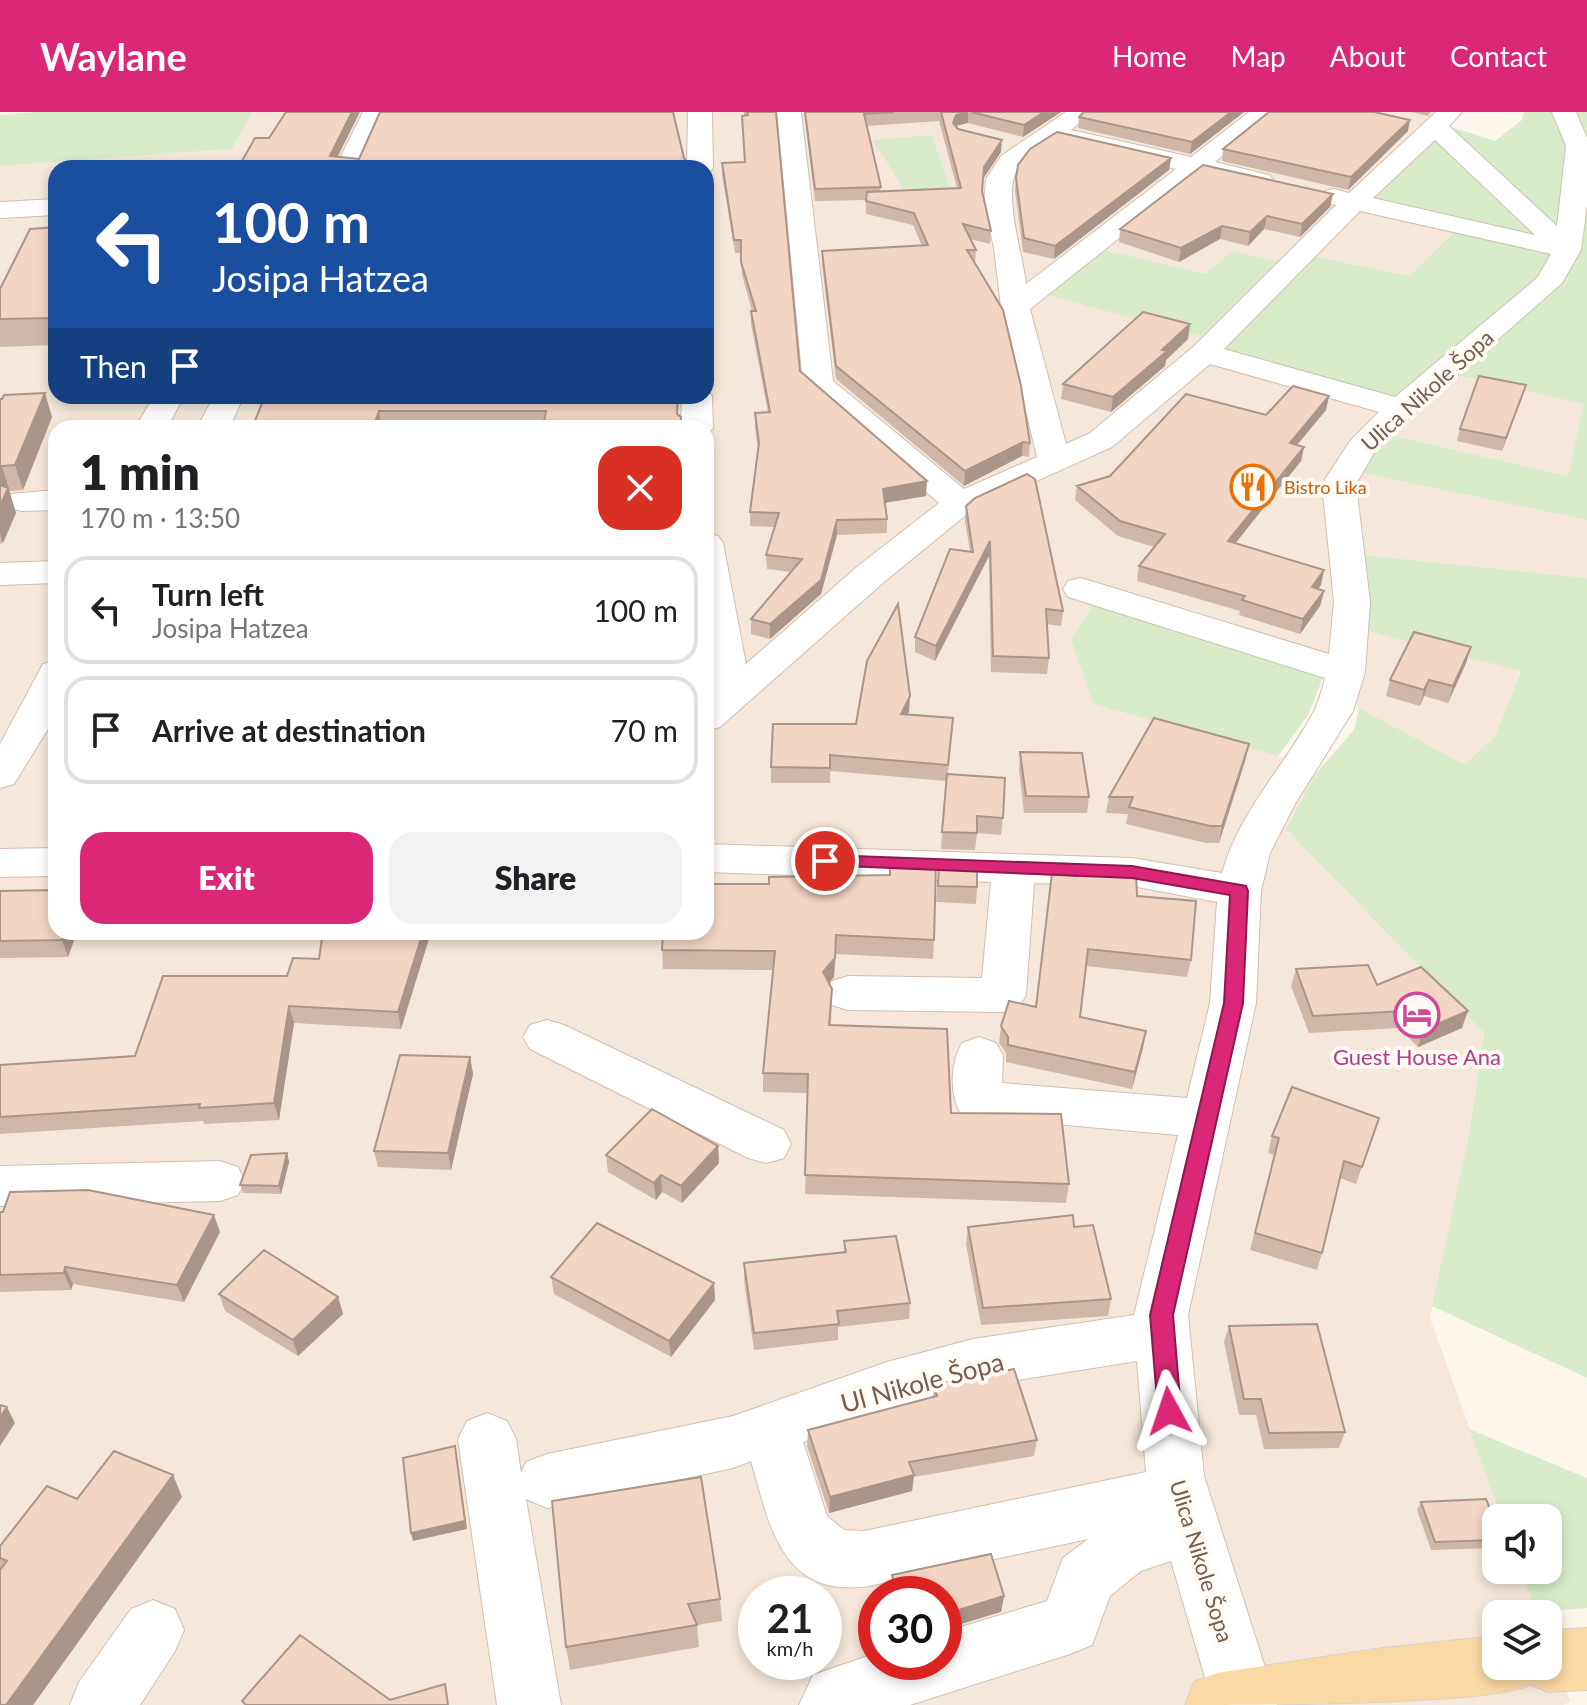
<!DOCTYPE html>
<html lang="en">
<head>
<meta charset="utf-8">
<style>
	body { margin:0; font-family:Lato,sans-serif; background:#f2f2f2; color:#202124; height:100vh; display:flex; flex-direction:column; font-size:30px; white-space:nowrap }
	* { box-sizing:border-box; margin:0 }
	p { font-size:26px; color:#757577 }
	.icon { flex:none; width:44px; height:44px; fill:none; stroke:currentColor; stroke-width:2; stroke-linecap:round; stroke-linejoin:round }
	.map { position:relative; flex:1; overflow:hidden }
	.sheet { position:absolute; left:48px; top:308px; width:666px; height:520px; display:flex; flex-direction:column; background:#fff; border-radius:24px; box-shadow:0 4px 12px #0003 }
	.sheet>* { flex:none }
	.guide { position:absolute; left:48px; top:48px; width:666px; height:244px; border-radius:24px; box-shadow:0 4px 12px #0003; background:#1a4fa0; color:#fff; overflow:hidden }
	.controls { position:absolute; left:1482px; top:1392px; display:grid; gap:16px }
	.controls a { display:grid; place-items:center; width:80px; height:80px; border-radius:16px; background:#fff; box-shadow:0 4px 12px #0003; font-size:40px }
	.speed { position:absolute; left:738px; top:1464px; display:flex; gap:16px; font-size:40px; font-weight:700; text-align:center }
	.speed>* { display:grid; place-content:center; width:104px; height:104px; border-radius:50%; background:#fff; box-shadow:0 4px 12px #0003; line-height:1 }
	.speed small { font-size:20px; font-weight:400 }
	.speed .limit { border:12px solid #d22; background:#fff; color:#111 }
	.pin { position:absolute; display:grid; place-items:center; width:68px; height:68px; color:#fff; margin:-34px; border:4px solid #fff; border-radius:50%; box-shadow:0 2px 8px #0007 }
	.me { position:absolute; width:88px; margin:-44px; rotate:355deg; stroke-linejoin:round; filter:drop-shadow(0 0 6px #0008) }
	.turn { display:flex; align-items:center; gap:28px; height:168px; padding:0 32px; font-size:36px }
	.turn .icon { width:104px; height:104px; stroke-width:2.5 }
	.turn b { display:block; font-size:56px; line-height:68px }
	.then { display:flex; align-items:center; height:76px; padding:0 32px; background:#0003; gap:16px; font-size:30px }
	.round { display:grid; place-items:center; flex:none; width:84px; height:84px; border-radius:24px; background:#f2f2f2 }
	.summary { display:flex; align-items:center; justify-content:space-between; height:136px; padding:0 32px }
	h1 { font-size:48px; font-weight:800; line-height:60px }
	.action { display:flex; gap:16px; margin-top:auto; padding:16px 32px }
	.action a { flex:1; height:92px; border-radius:24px; background:#db2777; color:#fff; font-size:32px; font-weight:800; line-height:92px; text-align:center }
	.action a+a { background:#f2f2f2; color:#202124 }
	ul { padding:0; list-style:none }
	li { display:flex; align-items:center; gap:24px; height:108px; margin:0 16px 12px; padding:0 16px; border:4px solid #e0e0e0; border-radius:24px }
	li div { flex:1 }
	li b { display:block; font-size:30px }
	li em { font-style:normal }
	header { display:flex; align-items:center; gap:48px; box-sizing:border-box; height:112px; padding:0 40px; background:#db2777; color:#fff }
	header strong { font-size:38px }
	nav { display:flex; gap:44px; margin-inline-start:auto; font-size:28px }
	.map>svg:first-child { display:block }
	.residential { fill:#f5e8da; fill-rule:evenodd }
	.green { fill:#d8ecc9 }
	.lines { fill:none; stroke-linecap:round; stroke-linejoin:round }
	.minor-casing { stroke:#d1beb0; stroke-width:2 }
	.major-casing { stroke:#dad1cd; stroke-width:2 }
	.minor { fill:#fff; fill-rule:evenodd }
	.major { fill:#fbd9a5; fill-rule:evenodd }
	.wall { fill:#d1b7a8; fill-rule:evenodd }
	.shaded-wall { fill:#aa9588 }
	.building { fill:#f3d5c3; stroke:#aa9588; stroke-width:2 }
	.route { fill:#db2777; stroke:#8e194d; stroke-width:2 }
	.labels { text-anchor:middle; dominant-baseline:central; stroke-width:8; stroke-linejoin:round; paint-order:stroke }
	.far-food-label { font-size:18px; fill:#c56008; stroke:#fffaf3; text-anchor:start }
	.street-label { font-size:22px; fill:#7a5c4d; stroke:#fffaf3 }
	.hotel-label { font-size:22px; fill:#b23c85; stroke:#fffaf3 }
	.near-street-label { font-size:26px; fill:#7a5c4d; stroke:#fffaf3 }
</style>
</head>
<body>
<header>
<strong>Waylane</strong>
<nav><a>Home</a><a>Map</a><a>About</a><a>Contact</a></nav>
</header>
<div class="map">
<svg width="1587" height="1593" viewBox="0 0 1587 1593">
	<rect width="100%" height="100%" fill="#fdf6ec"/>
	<path class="residential" d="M253 0H1455L1445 13 1462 113 1409 164 1305 142 1291 153 1206 162 1092 135 1444 260 1585 292 1568 364 1387 322 1363 361 1587 408V466L1364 443 1368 519 1521 558 1495 624 1465 654 1359 596 1325 561 1093 592 1278 644 1316 661 1286 717 1484 921 1469 1023 1430 1206 1502 1406H1496V1458H1521L1537 1502H1496V1554H1548V1533L1570 1589 1563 1593H0V54L232 37ZM56 56H706V284H56ZM56 316H706V820H56ZM756 1482H824V1550H756ZM876 1482H944V1550H876Z"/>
	<path class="green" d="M36 0H253L232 37 0 54V3Z
		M1524 0H1587V408L1362 361 1386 322 1568 364 1584 292 1444 260 1401 296 1204 241 1216 228 1035 180 1092 135 1206 162 1231 139 1291 153 1304 142 1409 164 1461 114 1354 90 1445 13 1495 29 1522 8Z
		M932 23 951 79 903 76 873 28Z
		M1364 443 1587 466V1266L1432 1194 1469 1023 1484 921 1286 717 1316 661 1354 618 1359 596 1465 653 1495 624 1521 559 1368 519Z
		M1096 489 1325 561 1308 603 1278 644 1093 592 1071 527Z
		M1469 1317 1587 1366V1496L1536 1500 1521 1458H1548V1406H1502Z"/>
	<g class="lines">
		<g class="minor-casing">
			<path id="minor" d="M363 0H387L361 56H335Z
				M688 0H712L713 56 709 61 706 62V56H687Z
				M777 0H801L833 269 964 377 1037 345 1001 195 994 136 984 91 986 67 1001 44 1066 0H1085L1088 4 1071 18 1191 45 1249 0H1276L1215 50 1269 63 1273 68 1269 73 1260 76 1200 62 1030 197 1066 332 1090 321 1193 235 1336 93 1325 91 1321 85 1325 79 1334 77 1349 81 1436 0H1462L1449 14 1557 114 1566 34 1552 0H1576L1587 26V93L1581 138 1562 171 1412 303 1374 341 1356 372 1370 490 1365 560 1353 599 1295 692 1270 741 1261 779 1256 891 1188 1203 1204 1364 1277 1593H1213L1171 1449 1141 1459 1110 1484 1092 1533 1070 1542 910 1593H799L813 1563 876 1541V1550H944V1520L1047 1489 1063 1446 1088 1427 864 1475C854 1475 842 1476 832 1474 775 1463 765 1395 751 1349L733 1356 547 1396 526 1387 561 1593H497L458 1327 467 1309 487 1301 507 1309 516 1327 521 1361 526 1350 547 1342 733 1304 887 1250 973 1227 1134 1203 1178 1023 977 1005 960 1000C949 980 951 950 962 931L979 925 996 931 1003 943 1002 971 1187 986 1210 891 1217 790 1132 774 1034 771 1026 883 1019 895 1003 900 848 898 832 893 825 881 832 869 848 864 982 866 991 770 706 760V732L1132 746 1222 761C1239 700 1284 655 1313 601 1319 590 1322 577 1325 566L1068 485 1063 477 1068 469 1081 466 1329 542 1334 490 1322 372 1350 329 1379 300 1210 252 1112 335 972 398 884 470 720 615 706 619V587L713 581 706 539V421L718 424 723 431 746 552 858 454 939 391 803 272ZM1435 28 1535 123 1373 86ZM1055 29 1176 57 1026 172C1023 143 1001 77 1019 55 1028 45 1044 37 1055 29ZM1360 99 1551 142 1537 166 1395 285 1224 237ZM1137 1249 1146 1360 864 1419 844 1418 827 1404 803 1330 889 1298 973 1275Z
				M56 87V103L0 106V90Z
				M706 277 712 284 713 316 706 323V316H681L682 284H706Z
				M154 284H184L167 316H135Z
				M214 284H244L229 316H197Z
				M56 378V398L22 399 10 396 5 389 10 382Z
				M56 449V471L0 473V451Z
				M56 549V604L14 672 0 676V632L43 552Z
				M56 736V764L0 765V737Z
				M547 908 564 913 784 1018 791 1032 784 1046 766 1051 748 1046 530 937 523 925 530 913Z
				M220 1049 238 1055 245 1069 238 1083 220 1089 0 1094V1054Z
				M153 1488 175 1497 184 1518 175 1539 140 1593H70L79 1570 131 1497Z"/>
		</g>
		<g class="major-casing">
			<path id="major" d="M1587 1516V1578L1548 1580 1530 1572C1503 1593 1239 1593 1185 1593L1194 1570 1217 1561 1383 1536 1496 1524V1554H1548V1518Z"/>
		</g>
		<use href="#minor" class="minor"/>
		<use href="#major" class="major"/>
	</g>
	<path class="wall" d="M744 0H776L800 259 926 384 885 391 887 407V421L837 423 821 482 770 527 751 522V507L791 460 767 457 766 443 775 415 750 414V400L758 337 755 315V301L768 300 751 212V199H752L742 163 741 141H735L722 63V51L744 50Z
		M804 0H1061L1023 25 968 11 956 14 958 17 1001 40 983 67 982 80 991 119 990 132 970 127 976 138 975 151 1030 331 1029 345 1022 344 964 374 836 267 822 152V139L922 134 913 113 866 102V88L815 89ZM939 9 957 76 880 80 881 75 866 14Z
		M1084 0H1244L1190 42 1078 16 1079 5Z
		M1411 0H1431L1428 4Z
		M1408 19 1348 78 1222 49 1223 37Z
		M1171 46 1169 58 1054 147 1023 140 1015 78 1016 66Z
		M1333 82 1330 95 1300 125 1264 117 1248 134 1220 127 1179 150 1119 130 1120 117Z
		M56 115V233L0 235V177Z
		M1190 212 1188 227 1166 248 1165 254 1111 300 1061 287 1063 272Z
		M1526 273 1502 339 1457 329 1460 317Z
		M265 284H679L543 313H381L380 316H252Z
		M1329 284 1326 298 1297 333 1304 335 1301 349 1235 432 1321 473 1318 477 1324 479 1320 494 1300 522 1239 503 1240 499 1137 469 1139 454 1154 435 1118 424 1075 388 1077 374 1110 364 1266 303Z
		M0 287 52 305 23 378 9 379 16 401 3 431 0 432Z
		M966 394 1063 499 1061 514 1047 512 1049 546 1047 562 991 560 989 444 935 549 915 540V525L970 439 965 409Z
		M1471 535 1466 551 1448 591 1424 584 1420 594 1386 584 1390 568Z
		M910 584 908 602 952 621 948 662 1003 706 1001 723 977 721 975 738 941 737 946 669 830 659V671H771V655Z
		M1249 632 1245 649 1219 731H1206L1126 712 1128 702 1106 701 1109 685Z
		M1020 640 1089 685 1087 701H1024L1019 657Z
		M939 754 977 775 976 792 936 790Z
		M1077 758 1137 784 1191 848 1187 865 1086 854 1080 905 1146 919 1132 977 1006 950V941L999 931 1001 914 1036 895Z
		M706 772 934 828 933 847 836 842 834 865 829 871 832 877 831 913 951 1001 1069 1072 1066 1091 805 1082 808 981 763 980V961L773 858 663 857 662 838Z
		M0 779 77 820 68 845 0 846Z
		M431 820 401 917 294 911 279 1008 204 1012 203 1009 0 1022V953L135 944 319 847Z
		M1296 857 1377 873 1462 916 1418 935 1399 916 1309 921 1291 874Z
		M470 945 473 962 451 1058 378 1055 374 1039Z
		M1379 1006 1356 1072 1340 1066 1322 1141 1317 1158 1250 1138 1274 1043 1268 1041 1272 1024Z
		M718 1034 719 1051 682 1091 662 1080 656 1088 608 1060 606 1043Z
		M287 1041 289 1050 281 1082 243 1081 240 1073Z
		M0 1100 220 1120 184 1190 73 1172 71 1178 0 1180Z
		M968 1115H1074L1111 1187 1108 1204 981 1213 966 1132Z
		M844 1129 910 1191 909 1207 838 1215V1228L754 1238 744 1168V1151L844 1140Z
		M551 1165 714 1171 715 1188 671 1245 554 1182Z
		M219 1182 338 1185 343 1202 298 1244 225 1199Z
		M1229 1214 1345 1320 1339 1336 1264 1337 1256 1303H1239L1224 1230Z
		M934 1273 1037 1328 1034 1344 914 1365 912 1379 829 1401 807 1334 808 1318 933 1285Z
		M173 1363 182 1385 33 1593H0V1434L77 1387Z
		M552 1389 720 1487 722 1509 697 1513 699 1535 570 1558 566 1535Z
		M1421 1390 1496 1429V1436L1431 1438 1417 1398Z
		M892 1463 1004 1484 1001 1500 944 1482H892Z"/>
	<path class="shaded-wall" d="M352 0H360L332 56 330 44Z
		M966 0H968V11L955 14 953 11 956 3Z
		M1044 0H1061L1023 25 1024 13Z
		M1231 0H1244L1190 42 1192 30Z
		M1410 8 1408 19 1348 78 1351 65Z
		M1002 28 1001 40 983 67 984 55Z
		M1171 46 1169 58 1054 147 1055 134Z
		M1333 82 1330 95 1300 125 1302 112Z
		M1267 104 1264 117 1248 134 1250 120Z
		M1222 114 1220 127 1179 150 1181 136Z
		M1190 212 1188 227 1166 248 1165 254 1111 300 1113 285Z
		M1526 273 1522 285 1502 339 1506 326Z
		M45 281 52 305 23 378 15 353Z
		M1329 284 1326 298 1287 345 1290 331Z
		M379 299 381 313 380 316H373Z
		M1023 330 1022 344 964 374 965 359Z
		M1304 335 1301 349 1225 444 1228 429Z
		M2 354 16 401 3 431 0 422V356Z
		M927 369 926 384 883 391V377Z
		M837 408V423L821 482 770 527V512Z
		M990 429 989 444 935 549 936 534Z
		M1324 458 1321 473 1309 490 1312 475Z
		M1324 479 1320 494 1300 522 1303 507Z
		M1471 535 1466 551 1448 591 1453 574Z
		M1429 568 1424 584 1420 594 1424 578Z
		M910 584 909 600 900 617 901 602Z
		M1249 632 1245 649 1219 731 1222 714Z
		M65 820H77L68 845 62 828Z
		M423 820H431L401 917 398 900Z
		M836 823 834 865 822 879 823 860Z
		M289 894 294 911 279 1008 274 991Z
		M1468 899 1462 916 1418 935 1423 918Z
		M1146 919 1143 936 1132 977 1135 960Z
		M470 945 473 962 451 1058 448 1041Z
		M718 1034 719 1051 682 1091 681 1074Z
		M287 1041 289 1050 281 1082 279 1074Z
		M661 1063 662 1080 656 1088 654 1071Z
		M214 1103 220 1120 184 1190 177 1173Z
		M65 1155 73 1172 71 1178 64 1161Z
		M714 1171 715 1188 671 1245 669 1229Z
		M338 1185 343 1202 298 1244 293 1228Z
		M7 1295 15 1311 0 1334V1305Z
		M455 1334 467 1417 413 1429 411 1421Z
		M173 1363 182 1385 33 1593H6Z
		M914 1363 912 1379 829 1401 830 1385Z
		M1004 1484 1001 1500 944 1517 945 1502Z"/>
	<path class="building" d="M286 0H352L330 44 359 47 380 0H673L684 46 688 52H700V56H238L255 26H269Z
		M747 0H776L800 259 927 369 883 377 887 407 837 408 821 468 770 512 751 507 802 447 766 443 779 401 750 400 759 331 755 301 770 300 751 199H756L741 150V128H734L722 51 745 50 742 4 748 3Z
		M805 0H894L864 2 881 75 815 77Z
		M941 0H966L956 3 953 11 958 17 1002 28 984 55 982 79 991 119 963 112 976 138H967L1003 198 1021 274 1030 331 1023 330 965 359 836 254 822 139 928 133 914 101 866 89 867 80 961 76Z
		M971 0H1044L1024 13Z
		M1084 0H1231L1192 30 1079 5Z
		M1269 0H1374L1410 8 1351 65 1223 37Z
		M1057 20 1171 46 1055 134 1024 126 1016 66 1018 53 1030 37Z
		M1203 53 1333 82 1302 112 1267 104 1250 120 1222 114 1181 136 1120 117Z
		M56 115V206L0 207V177L30 117Z
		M1143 200 1190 212 1162 238 1167 239 1113 285 1063 272Z
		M1479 264 1526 273 1506 326 1460 317Z
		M1293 274 1329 284 1290 331 1304 335 1228 429 1324 458 1312 475 1324 479 1303 507 1242 488 1245 484 1139 454 1165 422 1120 409 1077 374 1110 364 1186 282 1266 303Z
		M45 281 15 353 2 354 0 356V287H2L4 283Z
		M265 284H678L677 302 681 305V316H543L546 299H379L373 316H252Z
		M1027 362 1035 367 1063 499 1046 497 1049 546 993 544 990 429 936 534 915 525 950 437 973 440 966 394 975 386Z
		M0 373 8 376 0 394Z
		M898 492 910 584 901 602 953 606 948 653 830 643V656L771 655 773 612H856L867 549Z
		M1414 520 1471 535 1453 574 1429 568 1424 578 1390 568Z
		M1154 606 1249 632 1222 714H1210L1129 695 1133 685H1109Z
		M1020 640 1082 641 1089 685 1026 684Z
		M947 662 1005 666 1003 706 977 704V721L942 720Z
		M890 751 936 752 934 828 836 823 835 846 823 860 832 877 829 913 947 917 951 1001 1061 1002 1069 1072 805 1063 808 962 763 961 775 839 662 838 663 820H706V772H769V765L890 763Z
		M939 754 977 756V775L938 774Z
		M1077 758 1136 760 1137 784 1196 789 1191 848 1088 837 1080 905 1146 919 1135 960 1008 933V925L1001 914 1009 889 1036 895 1052 761 1077 764Z
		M56 778V820H65L62 828 0 829V779Z
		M323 820H423L398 900 289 894 274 991 199 996 200 992 0 1005V953L135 944 163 864H287L293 846 319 847Z
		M1368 853 1377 873 1421 855 1468 899 1423 918 1404 899 1313 904 1296 857Z
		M400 943 470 945 448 1041 374 1039Z
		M1292 975 1379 1006 1362 1055 1344 1049 1322 1141 1255 1121 1279 1026 1272 1024Z
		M652 997 718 1034 681 1074 661 1063 654 1071 606 1043Z
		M287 1041 279 1074 240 1073 251 1043Z
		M88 1078 214 1103 177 1173 65 1155 64 1161 0 1163V1100H3L10 1080Z
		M1073 1103 1074 1115 1093 1113 1111 1187 983 1196 968 1115Z
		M597 1111 714 1171 669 1229 551 1165Z
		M896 1124 910 1191 837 1199 839 1212 754 1221 744 1151 846 1140 844 1129Z
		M264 1138 338 1185 293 1228 219 1182Z
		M1317 1212 1345 1320 1269 1321 1261 1287H1244L1229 1214Z
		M1014 1257 1037 1328 909 1350 914 1363 830 1385 808 1318 937 1284 934 1273Z
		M0 1293 7 1295 0 1305Z
		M455 1334 465 1409 411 1421 403 1346Z
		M114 1339 173 1363 6 1593H0V1458L7 1449 0 1446V1434L47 1374 77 1387Z
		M701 1365 720 1487 688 1492 697 1513 566 1535 552 1389Z
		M1486 1387 1496 1412V1428L1435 1430 1421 1390Z
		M991 1442 1004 1484 945 1502 944 1506V1482H897L892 1463Z
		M300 1523 390 1588 445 1572 448 1593H246L242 1589Z"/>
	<path class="route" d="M825 743 1132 754 1246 774 1248 779 1243 891 1173 1203 1181 1299 1178 1307 1169 1310 1161 1307 1158 1299 1150 1203 1224 891 1230 783 1132 766 819 753 817 749 819 744Z"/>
	<defs>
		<g id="restaurant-ring" transform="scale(2.3)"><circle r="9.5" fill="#fffaf3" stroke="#e8710a" stroke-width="1.5"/><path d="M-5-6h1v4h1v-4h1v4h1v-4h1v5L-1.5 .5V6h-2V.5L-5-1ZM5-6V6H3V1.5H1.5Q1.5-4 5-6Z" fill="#e8710a"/></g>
		<g id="hotel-ring" transform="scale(2.3)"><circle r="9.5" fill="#fffaf3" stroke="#d1479c" stroke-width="1.5"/><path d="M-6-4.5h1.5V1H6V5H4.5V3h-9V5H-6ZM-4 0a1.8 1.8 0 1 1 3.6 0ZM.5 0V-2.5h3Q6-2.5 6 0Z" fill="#d1479c"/></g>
	</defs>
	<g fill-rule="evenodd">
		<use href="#restaurant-ring" x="1253" y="375"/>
		<use href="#hotel-ring" x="1417" y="903"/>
	</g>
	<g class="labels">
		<g class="far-food-label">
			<text x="1284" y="375">Bistro Lika</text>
		</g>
		<g class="street-label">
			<text transform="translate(1427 278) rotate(-42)">Ulica Nikole Šopa</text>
			<text transform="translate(1202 1449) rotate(73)">Ulica Nikole Šopa</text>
		</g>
		<g class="hotel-label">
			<text x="1417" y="944">Guest House Ana</text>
		</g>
		<g class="near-street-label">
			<text transform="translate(922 1270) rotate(-15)">Ul Nikole Šopa</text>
		</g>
	</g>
</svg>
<div class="controls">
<a><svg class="icon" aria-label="sound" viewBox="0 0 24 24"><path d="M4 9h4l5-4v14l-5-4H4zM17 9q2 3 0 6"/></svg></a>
<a><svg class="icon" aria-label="layers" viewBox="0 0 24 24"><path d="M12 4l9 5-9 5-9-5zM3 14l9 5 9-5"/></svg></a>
</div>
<div class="speed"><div>21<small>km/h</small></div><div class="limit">30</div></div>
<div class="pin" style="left:825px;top:749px;background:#d93025"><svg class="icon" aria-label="arrive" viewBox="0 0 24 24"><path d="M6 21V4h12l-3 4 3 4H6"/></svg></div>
<svg class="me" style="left:1169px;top:1299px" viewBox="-20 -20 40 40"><path d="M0-17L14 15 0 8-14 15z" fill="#db2777" stroke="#fff" stroke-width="4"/></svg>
<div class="guide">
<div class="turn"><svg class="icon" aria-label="left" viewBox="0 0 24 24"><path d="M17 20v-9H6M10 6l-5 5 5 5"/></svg><div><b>100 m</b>Josipa Hatzea</div></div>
<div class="then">Then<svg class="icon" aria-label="arrive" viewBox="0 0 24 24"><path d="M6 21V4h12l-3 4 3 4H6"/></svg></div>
</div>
<section class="sheet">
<div class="summary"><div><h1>1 min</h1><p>170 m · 13:50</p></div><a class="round" style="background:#d93025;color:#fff"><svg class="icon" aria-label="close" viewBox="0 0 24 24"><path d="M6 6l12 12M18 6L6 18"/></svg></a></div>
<ul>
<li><svg class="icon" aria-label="left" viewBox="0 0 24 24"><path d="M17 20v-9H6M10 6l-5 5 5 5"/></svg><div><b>Turn left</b><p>Josipa Hatzea</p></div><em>100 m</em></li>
<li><svg class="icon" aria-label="arrive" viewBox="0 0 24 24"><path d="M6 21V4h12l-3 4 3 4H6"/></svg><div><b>Arrive at destination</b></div><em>70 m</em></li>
</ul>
<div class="action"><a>Exit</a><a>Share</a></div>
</section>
</div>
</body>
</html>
